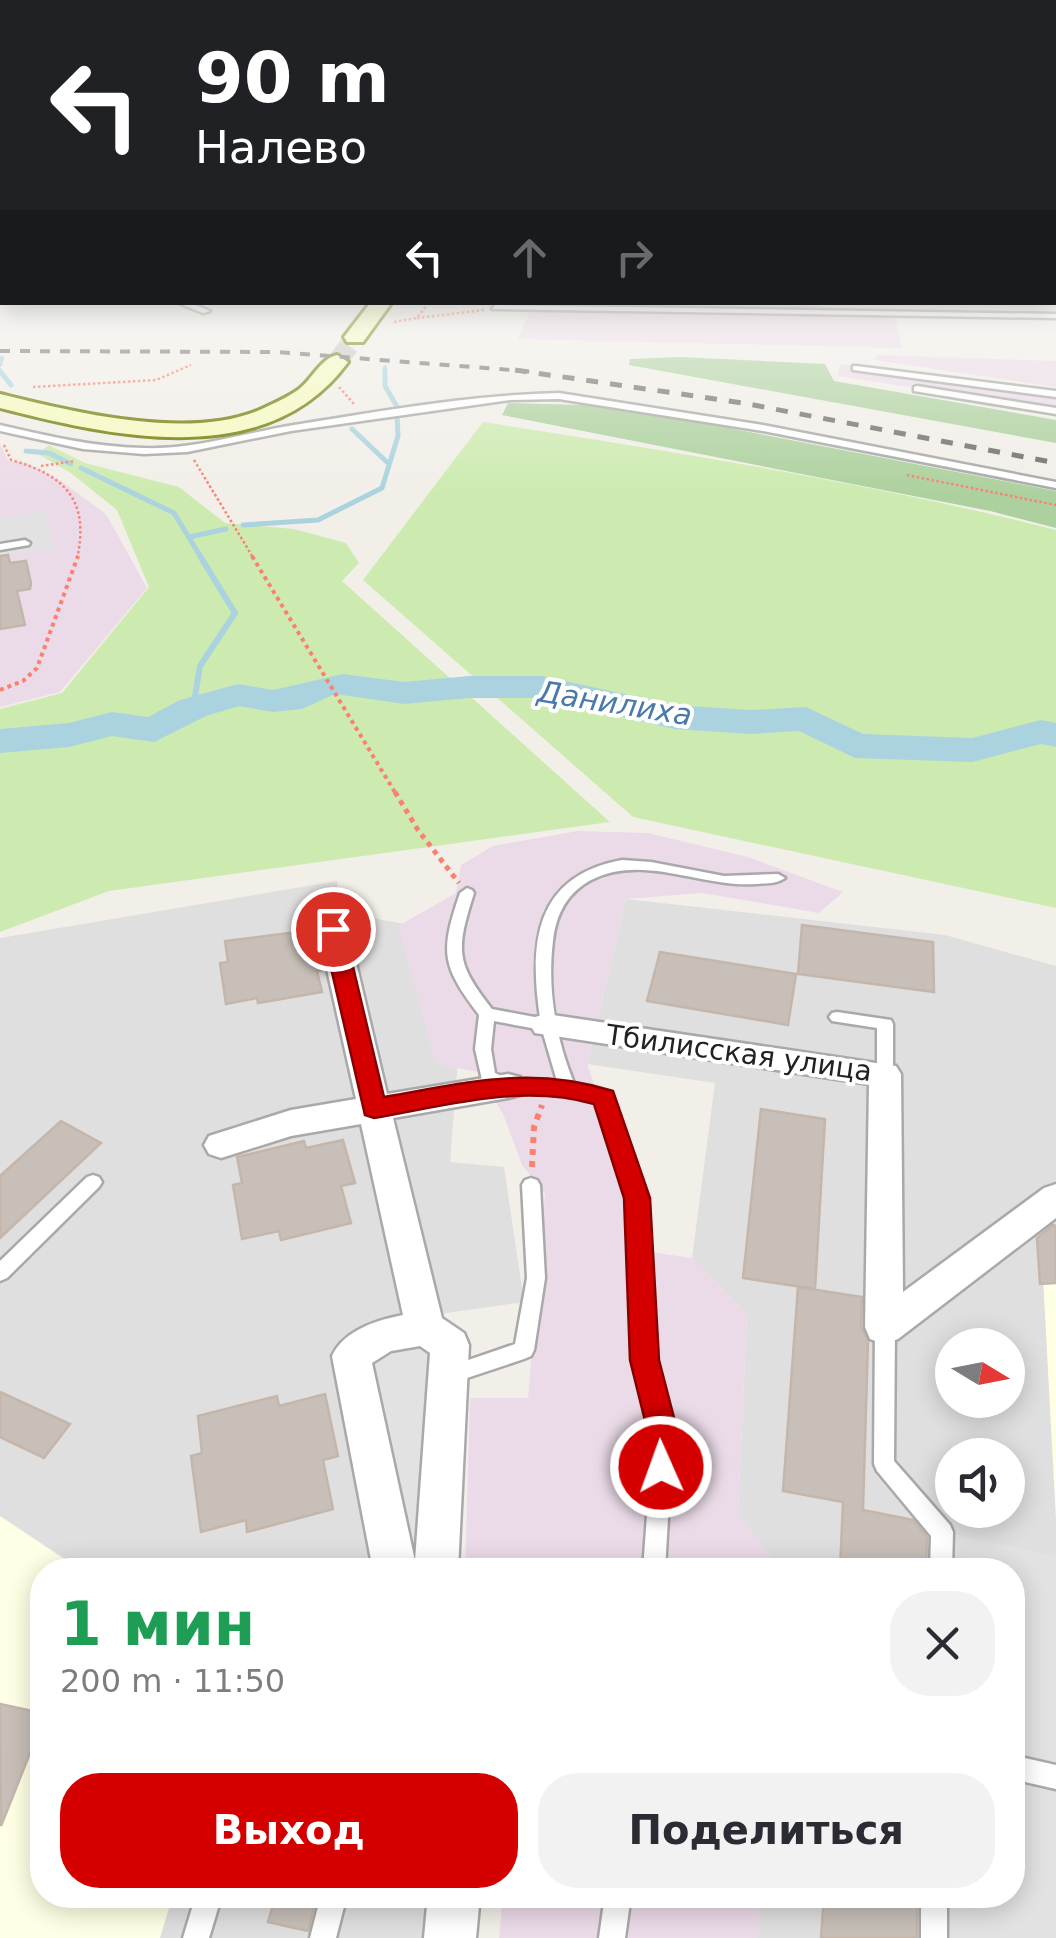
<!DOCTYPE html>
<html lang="ru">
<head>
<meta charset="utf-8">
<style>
	body { margin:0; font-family:"DejaVu Sans",sans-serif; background:#f2f2f3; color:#2b2b33; height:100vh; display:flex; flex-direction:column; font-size:38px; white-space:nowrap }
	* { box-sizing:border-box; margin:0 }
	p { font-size:32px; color:#7c7c81 }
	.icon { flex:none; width:55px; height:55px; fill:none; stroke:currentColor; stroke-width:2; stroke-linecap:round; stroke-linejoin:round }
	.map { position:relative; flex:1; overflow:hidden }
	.details { position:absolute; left:30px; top:1558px; width:995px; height:350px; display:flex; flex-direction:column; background:#fff; border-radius:40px; box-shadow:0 5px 25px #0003 }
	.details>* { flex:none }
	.banner { position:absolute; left:0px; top:0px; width:1058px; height:305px; box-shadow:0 5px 25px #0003; background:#202124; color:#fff; overflow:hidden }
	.needle { width:65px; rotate:100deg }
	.buttons { position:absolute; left:935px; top:1328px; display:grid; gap:20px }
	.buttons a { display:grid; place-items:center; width:90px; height:90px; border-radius:50%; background:#fff; box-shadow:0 5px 25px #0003; font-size:50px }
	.pin { position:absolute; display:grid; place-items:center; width:85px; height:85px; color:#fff; margin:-42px; border:5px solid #fff; border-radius:50%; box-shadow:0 2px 10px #0007 }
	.me { position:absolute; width:110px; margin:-55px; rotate:358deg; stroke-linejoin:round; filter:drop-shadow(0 0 8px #0008) }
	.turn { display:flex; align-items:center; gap:35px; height:210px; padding:0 30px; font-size:45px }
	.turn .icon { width:130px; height:130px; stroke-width:2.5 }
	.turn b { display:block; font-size:70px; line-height:85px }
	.lanes { display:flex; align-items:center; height:95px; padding:0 30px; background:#0003; justify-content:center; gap:50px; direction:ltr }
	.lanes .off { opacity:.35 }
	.round { display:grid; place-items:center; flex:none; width:105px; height:105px; border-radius:40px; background:#f2f2f3 }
	.head { display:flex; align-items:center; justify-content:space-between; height:170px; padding:0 30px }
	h1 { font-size:60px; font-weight:700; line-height:75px; color:#1e9e55 }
	.cta { display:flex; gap:20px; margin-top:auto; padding:20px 30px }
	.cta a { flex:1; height:115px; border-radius:40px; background:#d40000; color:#fff; font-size:40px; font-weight:700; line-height:115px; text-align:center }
	.cta a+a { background:#f2f2f3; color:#2b2b33 }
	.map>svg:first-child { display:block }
	.residential { fill:#e0dfdf; fill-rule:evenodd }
	.industrial { fill:#ebdbe8 }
	.education { fill:#ffffe5 }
	.grass { fill:#cdebb0 }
	.forest { fill:#add19e }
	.parking { fill:#e2e2e2 }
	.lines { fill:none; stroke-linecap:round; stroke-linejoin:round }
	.stream-far2 { stroke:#aad3df; stroke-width:4 }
	.stream-far1 { stroke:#aad3df; stroke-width:5 }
	.stream { stroke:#aad3df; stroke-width:6 }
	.river { fill:#aad3df; fill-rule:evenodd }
	.building { fill:#c7bfb8; stroke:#c4b6ab; stroke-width:2.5 }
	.secondary-tunnel { stroke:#c8c6c1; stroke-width:20; stroke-dasharray:20 10; stroke-linecap:butt }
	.service-casing { stroke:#a9a9a9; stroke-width:5 }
	.minor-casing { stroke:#a9a9a9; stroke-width:5 }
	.secondary-casing { stroke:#707d05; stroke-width:6 }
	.primary-casing { stroke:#a06b00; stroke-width:4 }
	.path-far3 { stroke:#fa8072; stroke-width:2.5; stroke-dasharray:2.5 2.5; stroke-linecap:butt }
	.path-far2 { stroke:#fa8072; stroke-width:4; stroke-dasharray:4 4; stroke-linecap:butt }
	.path-far1 { stroke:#fa8072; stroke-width:5; stroke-dasharray:5 5; stroke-linecap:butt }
	.path { stroke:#fa8072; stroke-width:6; stroke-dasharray:6 6; stroke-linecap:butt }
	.service { fill:#fff; fill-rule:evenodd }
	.minor { fill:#fff; fill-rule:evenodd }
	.secondary { fill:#f7fabf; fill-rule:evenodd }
	.primary { fill:#fcd6a4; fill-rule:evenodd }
	.rail-far1 { stroke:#707070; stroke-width:4; stroke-dasharray:10 10; stroke-linecap:butt }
	.rail { stroke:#707070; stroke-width:5; stroke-dasharray:12 12; stroke-linecap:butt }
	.route { fill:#d40000; stroke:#8a0000; stroke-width:2.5 }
	.labels { text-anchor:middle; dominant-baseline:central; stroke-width:8; stroke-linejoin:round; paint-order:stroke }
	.street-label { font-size:28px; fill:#222; stroke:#fff }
	.water-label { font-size:30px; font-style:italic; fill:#4a7aab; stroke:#fff }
</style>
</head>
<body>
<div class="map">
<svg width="1056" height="1938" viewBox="0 0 1056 1938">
	<rect width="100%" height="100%" fill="#f2efe9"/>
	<path class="residential" d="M337 881 340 912 448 932 460 1034 450 1162 504 1167 524 1302 382 1322 407 1570H42V1895H438L433 1938H0V938Z
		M626 899 945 935 1056 966V1938H758L761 1895H1012V1570H781L738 1513 747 1314 692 1258 715 1083 587 1064ZM952 1345H1008V1400H952ZM952 1455H1008V1510H952Z"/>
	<path class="industrial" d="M817 302 821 313 895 315 902 348 518 339 533 304Z
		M877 355 1056 361V387L874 360Z
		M840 364 1056 393V410L838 376Z
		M0 444 9 461 27 463 58 479 106 514 147 588 60 692 0 707Z
		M578 831 648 833 748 857 843 892 819 913 702 893 626 899 587 1063 626 1180 636 1250 692 1258 747 1314 738 1512 781 1570H465L470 1398H528L545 1194 522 1165 503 1114 478 1072 436 1064 398 926 456 893 461 865 493 846Z
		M503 1895H761L758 1938H499Z"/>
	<path class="education" d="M1043 1277 1056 1279V1519Z
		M0 1516 81 1570H42V1895H173L160 1938H0Z"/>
	<path class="grass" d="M483 422C675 452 868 482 1056 530V908L633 817 363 580Z
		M49 445 85 463 179 487 225 523 294 529 346 543 359 563 342 581 610 822 109 891 0 932V709L62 693 149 587 117 510 71 473 38 454Z"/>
	<path class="forest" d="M680 357 825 364 834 381 1056 420V443L629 365 630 359Z
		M508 403 584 405 651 413 1056 491V528L990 511 502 415Z"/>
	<path class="parking" d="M45 511 55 548 0 556V518Z
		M391 1344 424 1346 437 1360 421 1570H404L371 1358Z
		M942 1532 1056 1556V1938H937V1895H1012V1570H942Z"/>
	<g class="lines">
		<path class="stream-far2" d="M0 365 2 358
			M385 367V372"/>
		<path class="stream-far1" d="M385 370V386L399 410
			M0 371 11 385
			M352 429 389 464
			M26 451 49 453 71 464
			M81 468 174 513 202 559
			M243 525 318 520 382 488 398 436 397 416
			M189 537 226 529"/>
		<path class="stream" d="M193 708 200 666 235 613 200 556"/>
		<path class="river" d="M343 674 404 682 469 676H542L674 705 751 710 806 707 863 734 972 738 1041 720 1056 723V747L1041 744 972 762 855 758 799 731 751 734 674 729 542 698H469L404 704 335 694 302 709 273 712 239 706 206 716 154 742 112 736 69 747 0 753V729L69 723 112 712 148 717 180 700 238 684 273 690Z"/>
	</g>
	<path class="building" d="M8 555 10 563 26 561 31 583 30 589 17 591 25 625 0 629V556Z
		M802 925 933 942 934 992 798 974Z
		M314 930 323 970 317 971 322 992 258 1003 257 998 226 1004 220 963 228 962 225 941Z
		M660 952 796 974 788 1025 647 1001Z
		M761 1109 825 1119 815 1289 743 1278Z
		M61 1121 101 1143 0 1238V1176Z
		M343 1140 355 1183 341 1186 351 1223 281 1240 279 1231 242 1239 233 1185 242 1183 237 1157 304 1141 306 1148Z
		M1053 1225 1056 1226V1283L1040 1284 1037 1238Z
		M798 1287 862 1297 861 1327 868 1341 863 1510 913 1520 927 1537 926 1570H840L843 1502 783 1491Z
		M0 1392 70 1424 44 1458 0 1437Z
		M325 1394 338 1456 323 1460 333 1509 247 1532 246 1520 201 1532 191 1456 202 1453 198 1416 277 1396 279 1406Z
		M0 1704 42 1713V1723L1 1826Z
		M276 1895H317L308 1931 268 1922Z
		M824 1895H917V1938H821Z"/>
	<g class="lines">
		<path class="secondary-tunnel" d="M337 362 355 337"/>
		<g class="service-casing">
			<path id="service" d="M176 302H188L210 311 203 313Z
				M495 305 1056 314V318L492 309Z
				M856 366 1056 391V397L853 370V366Z
				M917 386 1056 408V414L914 391V387Z
				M559 393 763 425 1056 482V488L763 431 559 399 510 400 291 431 187 452 144 454 83 449 0 431V425C47 436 94 447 143 448 194 450 244 433 294 425 381 411 471 395 559 393Z
				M25 540 30 543 29 545 0 550V544Z
				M622 860 651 862 724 876 778 874 785 878C777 884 767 883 756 884 702 888 643 853 591 880 567 893 556 914 553 941 547 989 556 1039 574 1083L610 1094 646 1198 654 1359 673 1433 665 1570H643L653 1433 634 1359 628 1198 597 1102 568 1093 508 1092 482 1080 475 1049 479 1015C441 965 440 952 460 893L467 888 472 890 474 893C456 950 455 962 492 1009L540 1018C529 944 534 876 622 860ZM494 1021 542 1030 557 1081 510 1080 495 1073 491 1049Z
				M837 1012 891 1020 893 1024V1082L891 1086H879L877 1082V1028L832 1021 829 1017 832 1013Z
				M93 1175 99 1177 102 1182 99 1187 7 1278 0 1281V1261L87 1177Z
				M531 1178 537 1180 540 1185 545 1278 534 1350 531 1356 524 1359 452 1383 445 1380 442 1374 445 1368 515 1344 527 1278 522 1185 525 1180Z
				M885 1317 892 1319 895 1325 894 1461 950 1525 953 1532 952 1570H930L931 1536 877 1471 874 1464 875 1325 878 1319Z
				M1012 1755 1056 1765V1789L1012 1779Z
				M196 1895H222L209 1938H183Z
				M321 1895H347L336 1938H310Z
				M605 1895H631L625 1938H599Z
				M921 1895H947V1938H921Z"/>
		</g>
		<g class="minor-casing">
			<path id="minor" d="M333 919 343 922 348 929 387 1094 508 1074 520 1077 524 1086 520 1095 508 1098 393 1118 442 1318 464 1333 469 1345 458 1570H373L332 1356C344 1330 377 1320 403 1315L361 1124 291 1136 221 1158 209 1154 204 1145 209 1136 291 1110 356 1099 318 929 323 922ZM420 1346 430 1353 415 1561 372 1363 391 1351Z
				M546 1014 896 1066 901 1074 903 1292 1044 1188 1056 1184V1218L898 1339 884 1344 870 1339 865 1327 869 1084 535 1033 530 1025 535 1017Z
				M428 1895H480L476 1938H424Z"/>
		</g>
		<g class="secondary-casing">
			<path id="secondary" d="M371 302H392L363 342H347L344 337Z
				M337 355 348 362C268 472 113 437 0 408V394C75 412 191 442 264 408 275 403 288 397 298 390 312 380 320 359 337 355Z"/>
		</g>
		<g class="primary-casing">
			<path id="primary" d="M1055 223H1056V235H1055Z"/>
		</g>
		<path class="path-far3" d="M417 318 484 310
			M394 322 417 318 429 302
			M33 387 156 380 191 365
			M339 387 354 404
			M4 445 11 460C65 475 90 500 77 559
			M194 460 254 559
			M41 466 75 461
			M907 475 1056 505"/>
		<path class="path-far2" d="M252 556 396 794
			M0 690 23 681 37 668 78 556"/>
		<path class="path-far1" d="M395 792 418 830 459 883"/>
		<path class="path" d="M532 1167 534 1127 542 1105"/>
		<use href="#service" class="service"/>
		<use href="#minor" class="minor"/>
		<use href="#secondary" class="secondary"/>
		<use href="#primary" class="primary"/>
		<path class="rail-far1" d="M0 351 277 352 537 372"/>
		<path class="rail" d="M515 370 743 403 1056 463"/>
	</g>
	<linearGradient id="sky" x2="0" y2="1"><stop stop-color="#8fc0e4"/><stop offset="0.45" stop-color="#f9f8f5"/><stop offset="1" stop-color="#f9f8f5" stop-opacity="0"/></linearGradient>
	<rect width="1056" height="494" fill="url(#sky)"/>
	<path class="route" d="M333 921 344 929 384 1097C468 1083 529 1065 613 1091L650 1198 659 1360 678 1433 676 1467 672 1477 661 1482 650 1477 645 1467 648 1433 630 1360 624 1198 594 1104C522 1083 445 1106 374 1118L365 1115 322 929Z"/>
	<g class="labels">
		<g class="street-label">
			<text transform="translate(739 1053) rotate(8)">Тбилисская улица</text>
		</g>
		<g class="water-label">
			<text transform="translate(615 703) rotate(9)">Данилиха</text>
		</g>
	</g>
</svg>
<div class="buttons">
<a><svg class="needle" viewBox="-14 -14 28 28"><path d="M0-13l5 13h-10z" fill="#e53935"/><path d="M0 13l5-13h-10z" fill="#7c7c81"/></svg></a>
<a><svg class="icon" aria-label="sound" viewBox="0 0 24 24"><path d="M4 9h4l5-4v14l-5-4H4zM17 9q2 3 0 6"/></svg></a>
</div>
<div class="pin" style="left:333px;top:929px;background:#d93025"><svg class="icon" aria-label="arrive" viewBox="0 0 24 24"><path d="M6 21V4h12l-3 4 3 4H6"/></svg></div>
<svg class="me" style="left:661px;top:1467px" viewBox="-20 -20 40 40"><circle r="17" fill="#d40000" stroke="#fff" stroke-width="3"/><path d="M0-11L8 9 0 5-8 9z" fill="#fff"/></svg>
<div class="banner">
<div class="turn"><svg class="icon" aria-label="left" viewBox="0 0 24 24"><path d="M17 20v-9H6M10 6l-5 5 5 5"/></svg><div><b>90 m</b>Налево</div></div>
<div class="lanes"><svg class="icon" aria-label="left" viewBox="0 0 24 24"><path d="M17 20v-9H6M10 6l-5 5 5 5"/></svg><svg class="icon off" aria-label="ahead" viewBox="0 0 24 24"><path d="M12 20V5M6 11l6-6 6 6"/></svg><svg class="icon off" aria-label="right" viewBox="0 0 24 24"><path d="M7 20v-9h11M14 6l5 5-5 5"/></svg></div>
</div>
<section class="details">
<div class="head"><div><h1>1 мин</h1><p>200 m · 11:50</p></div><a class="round"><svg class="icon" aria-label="close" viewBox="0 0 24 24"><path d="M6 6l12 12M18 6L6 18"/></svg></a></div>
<div class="cta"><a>Выход</a><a>Поделиться</a></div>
</section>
</div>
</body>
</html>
